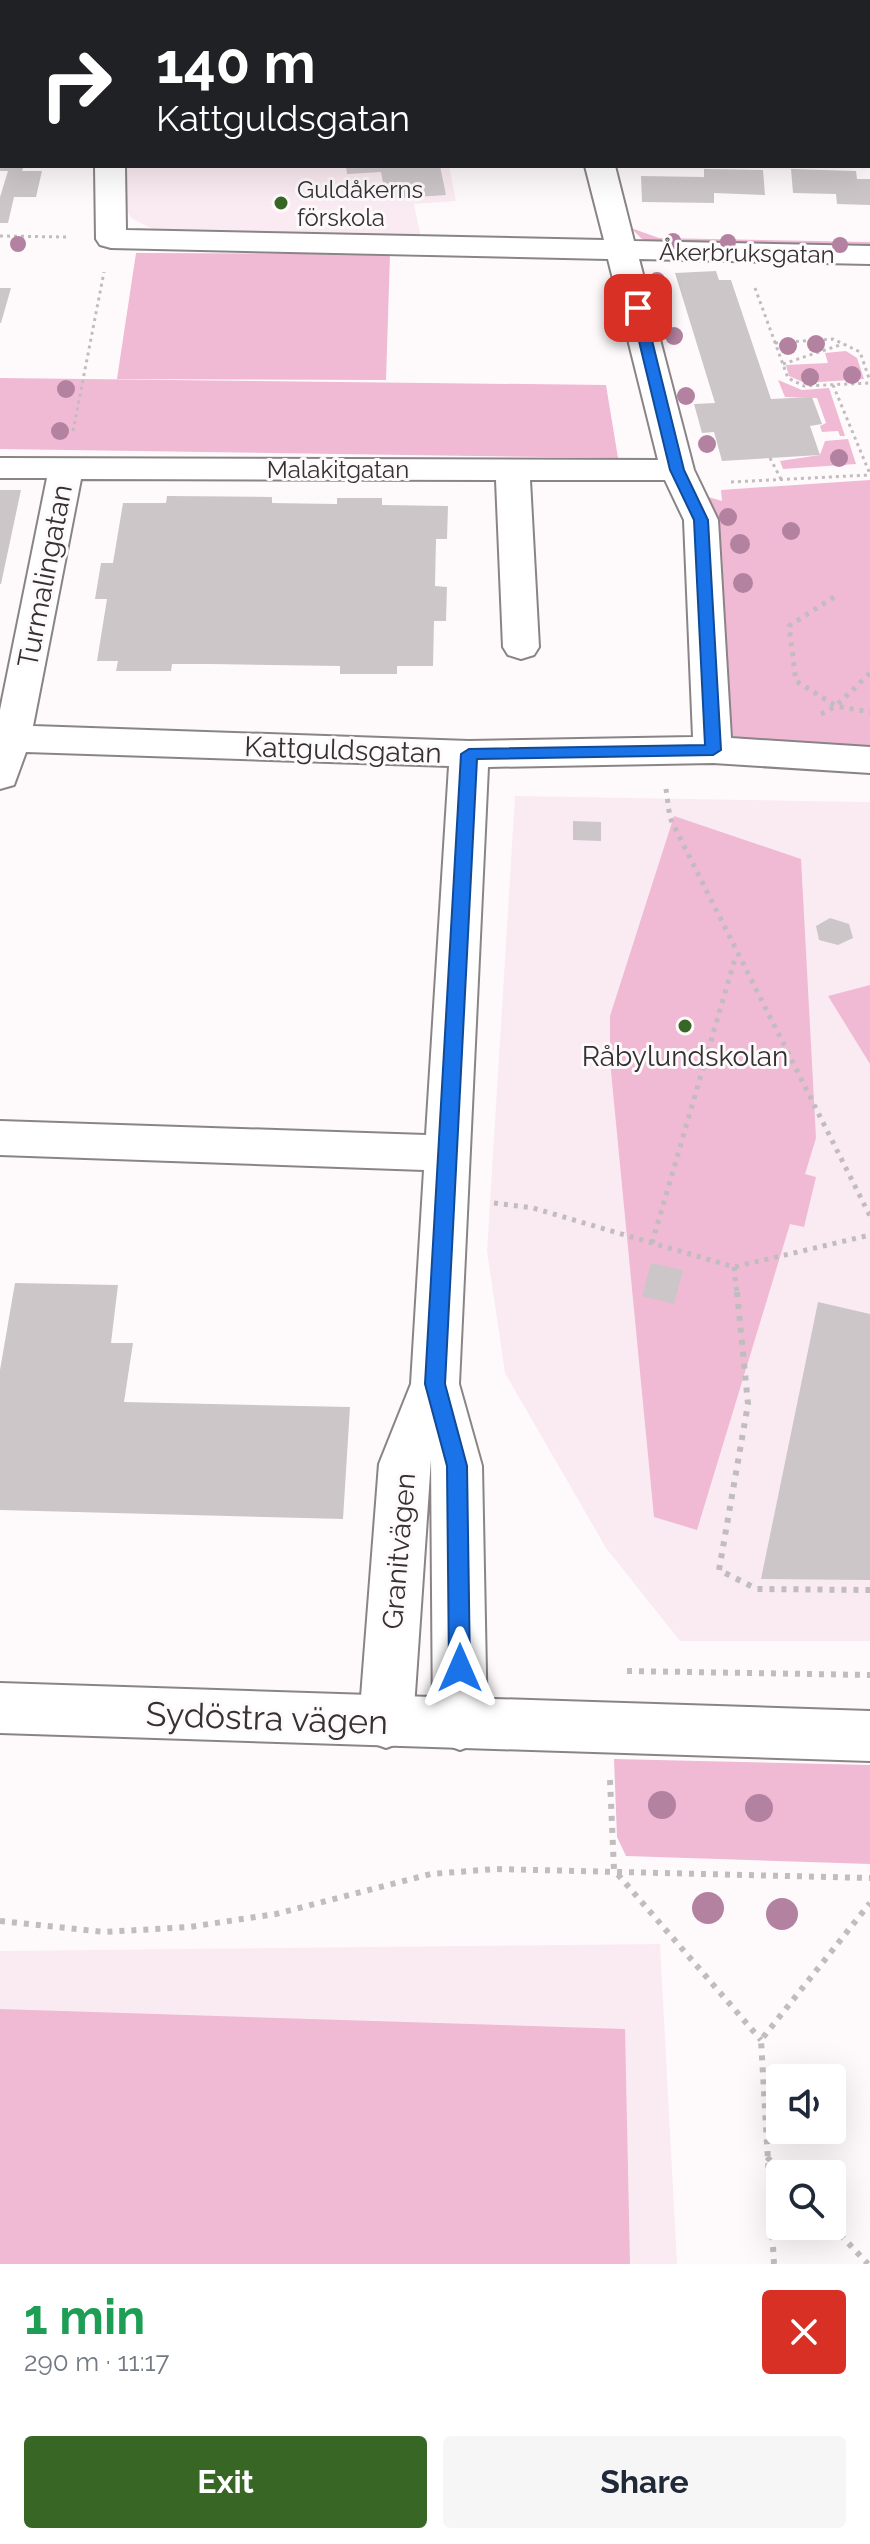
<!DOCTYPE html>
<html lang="en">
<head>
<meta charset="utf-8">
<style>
	body { margin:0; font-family:Raleway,sans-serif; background:#f6f6f7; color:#1f2937; height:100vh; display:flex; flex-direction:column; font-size:30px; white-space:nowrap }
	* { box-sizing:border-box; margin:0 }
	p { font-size:26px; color:#747a83 }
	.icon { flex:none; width:44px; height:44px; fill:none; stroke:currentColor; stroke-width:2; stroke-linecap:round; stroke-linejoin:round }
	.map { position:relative; height:2264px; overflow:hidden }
	.details { display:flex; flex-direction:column; background:#fff; flex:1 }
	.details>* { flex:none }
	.top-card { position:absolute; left:0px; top:0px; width:870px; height:168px; box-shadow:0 8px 32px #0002; background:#202124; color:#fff; overflow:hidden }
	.buttons { position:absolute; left:766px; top:2064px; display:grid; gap:16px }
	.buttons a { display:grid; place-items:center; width:80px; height:80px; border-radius:8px; background:#fff; box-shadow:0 8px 32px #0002; font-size:40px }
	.pin { position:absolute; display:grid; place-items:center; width:68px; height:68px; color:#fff; margin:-34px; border-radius:16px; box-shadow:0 4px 12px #0006 }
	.me { position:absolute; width:88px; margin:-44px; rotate:0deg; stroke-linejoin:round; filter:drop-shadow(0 0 6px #0008) }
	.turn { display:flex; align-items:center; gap:28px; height:168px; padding:0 24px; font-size:36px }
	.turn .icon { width:104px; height:104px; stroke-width:2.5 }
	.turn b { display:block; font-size:56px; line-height:68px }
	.round { display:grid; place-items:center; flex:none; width:84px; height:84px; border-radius:8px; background:#f6f6f7 }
	.headline { display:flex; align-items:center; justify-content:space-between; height:136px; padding:0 24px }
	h1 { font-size:48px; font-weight:700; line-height:60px; color:#1e9e55 }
	.primary-button { display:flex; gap:16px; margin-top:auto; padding:16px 24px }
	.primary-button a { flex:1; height:92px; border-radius:8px; background:#386624; color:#fff; font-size:32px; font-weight:700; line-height:92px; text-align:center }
	.primary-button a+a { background:#f6f6f7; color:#1f2937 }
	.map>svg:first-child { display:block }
	.built { fill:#faebf2 }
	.green { fill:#f0b9d4 }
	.building { fill:#cdc6c9 }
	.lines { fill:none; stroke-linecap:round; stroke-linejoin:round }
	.minor-casing { stroke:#8a8487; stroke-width:4 }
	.major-casing { stroke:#8a8487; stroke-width:4 }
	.path-far2 { stroke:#c1bdbf; stroke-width:3; stroke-dasharray:3 4; stroke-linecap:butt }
	.path-far1 { stroke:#c1bdbf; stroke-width:5; stroke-dasharray:4 6; stroke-linecap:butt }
	.path { stroke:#c1bdbf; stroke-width:6; stroke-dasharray:5 7; stroke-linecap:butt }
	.minor { fill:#fff; fill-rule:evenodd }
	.major { fill:#fff; fill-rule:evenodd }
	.tree { fill:#b382a0 }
	.route { fill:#1a73e8; stroke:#114b97; stroke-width:2 }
	.poi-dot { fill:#386624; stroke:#fefafc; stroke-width:3 }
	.labels { text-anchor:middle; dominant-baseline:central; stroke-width:6; stroke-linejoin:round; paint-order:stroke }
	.far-poi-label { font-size:24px; fill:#343132; stroke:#fefafc; text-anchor:start }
	.far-street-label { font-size:24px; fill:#343132; stroke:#fefafc }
	.street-label { font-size:28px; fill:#343132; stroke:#fefafc }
	.poi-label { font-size:28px; fill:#343132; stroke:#fefafc }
	.near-street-label { font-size:34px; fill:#343132; stroke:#fefafc }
</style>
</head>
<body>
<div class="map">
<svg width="870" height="2264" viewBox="0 0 870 2264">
	<rect width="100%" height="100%" fill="#fefafc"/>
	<path class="built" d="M127 166H449L456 201 414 204 421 238 156 231 131 218 127 210Z
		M515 796 870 802V1641H680L606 1548 505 1373 487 1251Z
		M660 1944 677 2264H0V1951Z"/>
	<path class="green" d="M631 228 659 238 870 242V248L659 243 642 239Z
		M136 253 390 254 386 380 117 379Z
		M846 351 857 358 864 379 805 383 789 376 786 365 828 363 825 353Z
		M0 378 606 385 618 458 0 449Z
		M778 380 802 390 829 388 845 436H840L838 431 822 432 820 426 826 423 817 398 785 397Z
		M848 439 856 464 783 469 780 461 820 455 825 441Z
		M870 480V761L694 762 681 489 722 501 721 490Z
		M674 816 801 859 816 1138 805 1174 816 1177 804 1227 790 1224 697 1530 654 1517 610 1061V1016Z
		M870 985V1064L828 996Z
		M614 1759 870 1765V1864L626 1856 617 1837Z
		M0 2009 625 2029 630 2264H0Z"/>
	<path class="building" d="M0 166H24L22 171H42L36 197H14L8 223H0V197L8 171H0Z
		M346 166H440L446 195 386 199 381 172 347 174Z
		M704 169 763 170 765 195 714 193V203L642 202 641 176 704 177Z
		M791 169 856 171 857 179H870V205L837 204 836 194 793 193Z
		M716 271 719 280H731L771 399 812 397 822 424 810 426 820 455 722 461 714 432 702 433 694 404 715 403 675 273Z
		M0 288H11L1 323H0Z
		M0 490H21L1 584H0Z
		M167 496 272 497V503L337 504V498H382V505L448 506 447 539H436L435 586 447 587 446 621H434L433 666H397V674H340V666L209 664H172L171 671H116L118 661H97L107 599H95L101 563H113L123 503H166Z
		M573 821 601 822V841L573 840Z
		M830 918 849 924 853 938 838 945 819 940 816 926Z
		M651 1263 683 1270 674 1304 642 1296Z
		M15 1283 118 1285 111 1343H133L124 1402 350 1407 343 1519 0 1510V1370Z
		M818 1302 870 1314V1580L761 1579Z"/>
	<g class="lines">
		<g class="minor-casing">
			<path id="minor" d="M100 0H126V2H100Z
				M541 0H567L568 2H542Z
				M95 166H125L126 230 604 240 585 166H615L634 241 870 246V264L639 259 694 470 718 520 731 738 870 747V773L713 763 488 767 459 1384 482 1466 487 1725 479 1743 460 1750 441 1743 433 1725 431 1459 413 1723 405 1741 386 1748 367 1741 359 1723 379 1464 411 1384 424 1170 0 1155V1121L426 1135 449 766 26 752 14 785 0 789V710L47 478H0V458L658 460 608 259 111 248 100 245 96 239ZM81 479 496 480 503 647 508 655 521 659 534 655 539 647 530 480H665L684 520 693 737 469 741 33 726Z"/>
		</g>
		<g class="major-casing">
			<path id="major" d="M0 1683 870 1711V1761L0 1733Z"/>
		</g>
		<path class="path-far2" d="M0 236 67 237
			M755 288 788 378 804 386 870 383
			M775 343 833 339 860 352 870 381
			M783 364 843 344
			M833 385 870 474
			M73 431 104 272
			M770 458 782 481
			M731 482 870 475"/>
		<path class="path-far1" d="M834 597 789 626 796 681 836 706 870 712
			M821 714 836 706 870 673
			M666 789 670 818 870 1216
			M494 1203 533 1208 734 1267 870 1235
			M652 1243 736 955
			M734 1267 737 1294"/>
		<path class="path" d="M737 1292 748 1404 719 1570 757 1589 870 1590
			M627 1671 870 1675
			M610 1780 614 1870 761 2040
			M0 1921 104 1932 189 1927 276 1914 431 1874 495 1869 870 1878
			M767 2157 783 2174
			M832 2226 868 2264
			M774 2264 761 2040 870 1903"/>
		<use href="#minor" class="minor"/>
		<use href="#major" class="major"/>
	</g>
	<g class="tree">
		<circle cx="673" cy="241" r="8"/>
		<circle cx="728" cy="242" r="8"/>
		<circle cx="18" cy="244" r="8"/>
		<circle cx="840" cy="245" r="8"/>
		<circle cx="657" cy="280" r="8"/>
		<circle cx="674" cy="336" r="9"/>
		<circle cx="816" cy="344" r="9"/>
		<circle cx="788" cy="346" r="9"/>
		<circle cx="852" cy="375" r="9"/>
		<circle cx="810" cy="377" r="9"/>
		<circle cx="66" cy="389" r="9"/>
		<circle cx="686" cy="396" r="9"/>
		<circle cx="60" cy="431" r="9"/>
		<circle cx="707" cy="444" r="9"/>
		<circle cx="839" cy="458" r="9"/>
		<circle cx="728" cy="517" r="9"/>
		<circle cx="791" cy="531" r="9"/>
		<circle cx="740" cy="544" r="10"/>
		<circle cx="743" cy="583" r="10"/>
		<circle cx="662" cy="1805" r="14"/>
		<circle cx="759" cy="1808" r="14"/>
		<circle cx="708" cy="1908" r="16"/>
		<circle cx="782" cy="1914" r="16"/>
	</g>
	<path class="route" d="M638 305 644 308 684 470 708 520 721 750 713 755 477 759 445 1384 467 1466 470 1668 467 1675 460 1678 452 1675 449 1668 447 1466 425 1384 461 754 469 749 705 745 694 520 670 470 631 308Z"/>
	<g class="poi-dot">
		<circle cx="281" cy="203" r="8"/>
		<circle cx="685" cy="1026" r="8"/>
	</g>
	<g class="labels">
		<g class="far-poi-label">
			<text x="297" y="189">Guldåkerns<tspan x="297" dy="28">förskola</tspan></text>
		</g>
		<g class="far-street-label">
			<text transform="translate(747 253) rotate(1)">Åkerbruksgatan</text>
			<text x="338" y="469">Malakitgatan</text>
		</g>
		<g class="street-label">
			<text transform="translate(45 576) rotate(-79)">Turmalingatan</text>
			<text transform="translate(343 750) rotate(2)">Kattguldsgatan</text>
			<text transform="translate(399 1551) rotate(-85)">Granitvägen</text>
		</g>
		<g class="poi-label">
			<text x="685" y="1056">Råbylundskolan</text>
		</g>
		<g class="near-street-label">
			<text transform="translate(267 1718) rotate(2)">Sydöstra vägen</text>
		</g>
	</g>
</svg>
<div class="buttons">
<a><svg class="icon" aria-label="sound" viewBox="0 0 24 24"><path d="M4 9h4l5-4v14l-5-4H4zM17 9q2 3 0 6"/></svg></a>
<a><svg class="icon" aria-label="search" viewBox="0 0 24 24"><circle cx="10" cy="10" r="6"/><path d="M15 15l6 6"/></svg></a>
</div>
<div class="pin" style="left:638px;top:308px;background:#d93025"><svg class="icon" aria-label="arrive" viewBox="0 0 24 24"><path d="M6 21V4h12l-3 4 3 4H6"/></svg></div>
<svg class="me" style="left:460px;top:1668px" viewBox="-20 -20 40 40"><path d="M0-17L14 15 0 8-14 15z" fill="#1a73e8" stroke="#fff" stroke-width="4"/></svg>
<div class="top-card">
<div class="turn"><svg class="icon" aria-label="right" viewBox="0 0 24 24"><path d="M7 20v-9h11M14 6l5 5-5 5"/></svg><div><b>140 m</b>Kattguldsgatan</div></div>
</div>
</div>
<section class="details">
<div class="headline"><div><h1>1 min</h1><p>290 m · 11:17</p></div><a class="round" style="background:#d93025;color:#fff"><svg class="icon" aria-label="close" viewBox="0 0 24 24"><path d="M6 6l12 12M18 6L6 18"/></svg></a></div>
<div class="primary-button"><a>Exit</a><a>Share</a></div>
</section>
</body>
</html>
